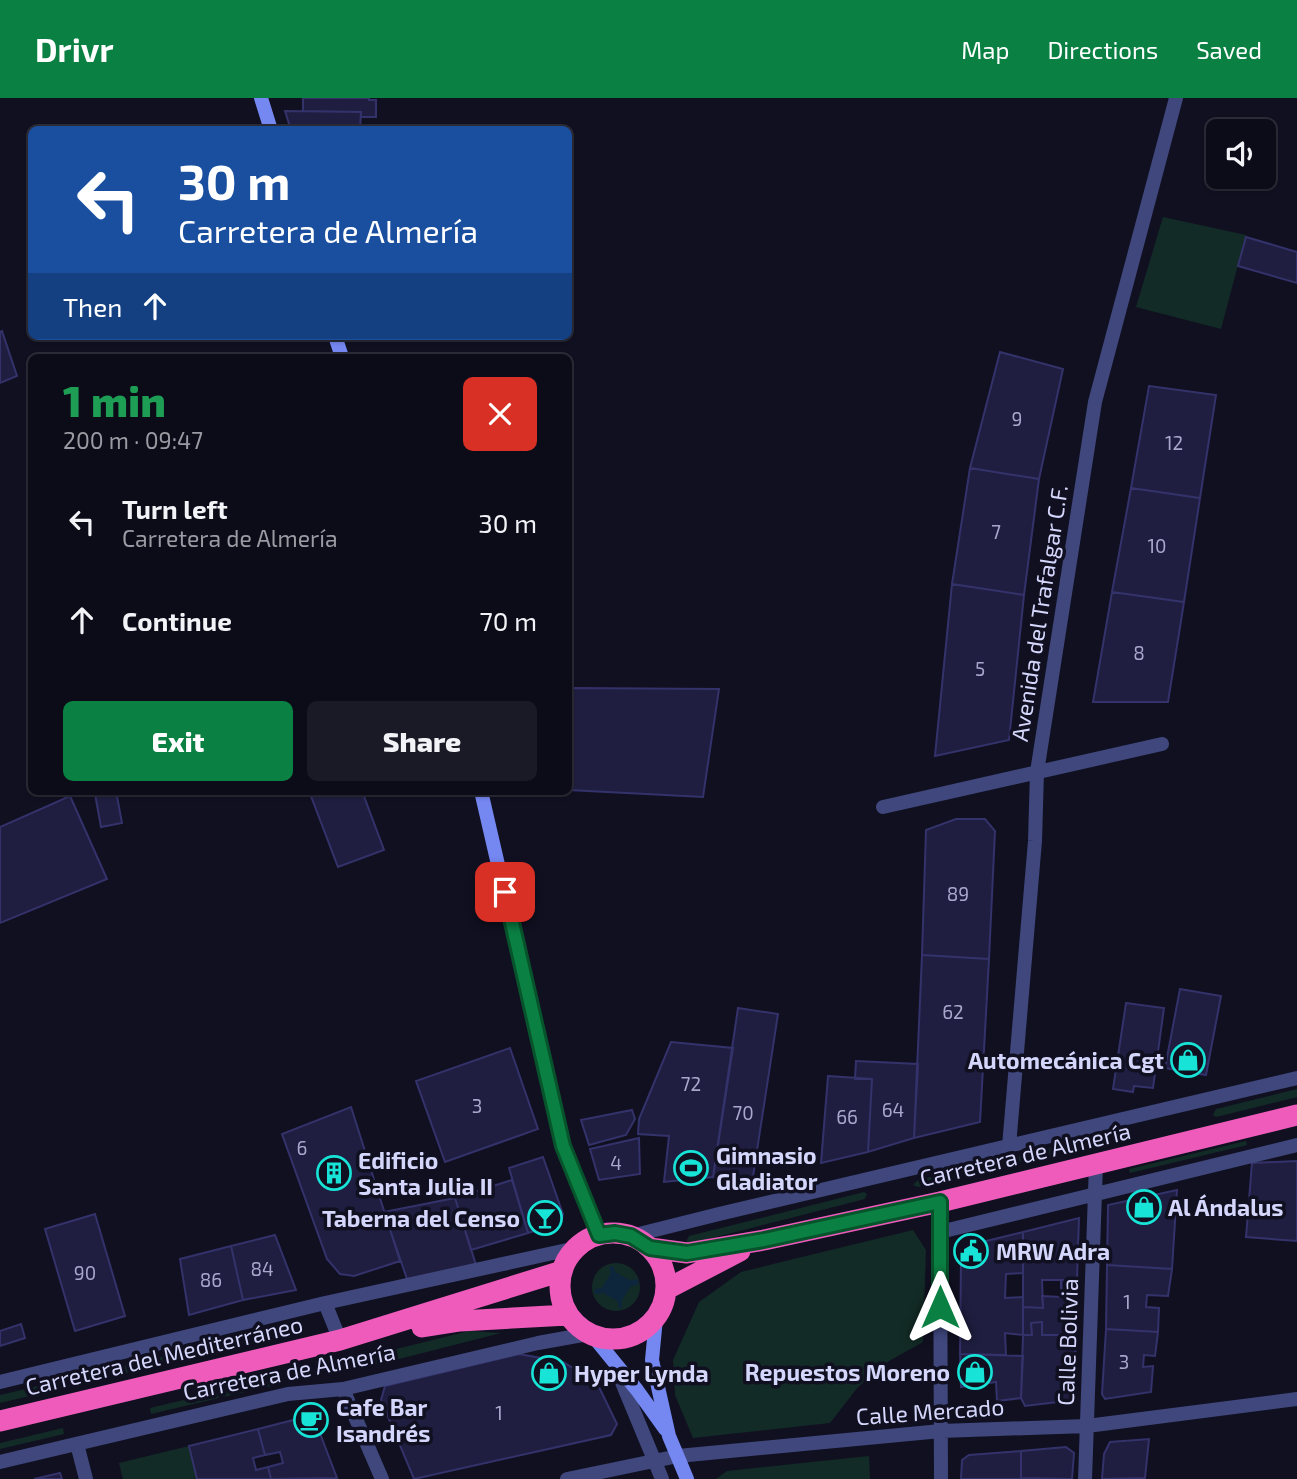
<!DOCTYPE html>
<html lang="en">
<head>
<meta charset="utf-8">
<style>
	body { margin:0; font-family:"Exo 2",sans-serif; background:#1a1a26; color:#f1f3f6; height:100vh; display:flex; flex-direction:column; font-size:26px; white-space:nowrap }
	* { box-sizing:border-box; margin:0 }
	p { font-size:23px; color:#9a9ba2 }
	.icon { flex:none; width:38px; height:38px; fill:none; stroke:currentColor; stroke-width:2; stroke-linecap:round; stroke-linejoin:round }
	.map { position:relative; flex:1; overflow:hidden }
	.side { position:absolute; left:28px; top:256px; width:544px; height:441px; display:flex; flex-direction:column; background:#0c0c19; border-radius:10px; box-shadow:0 2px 5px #0004,0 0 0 2px #2c2c38 }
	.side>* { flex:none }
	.guide { position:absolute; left:28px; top:28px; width:544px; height:214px; border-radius:10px; box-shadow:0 2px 5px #0004,0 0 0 2px #2c2c38; background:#1a4fa0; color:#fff; overflow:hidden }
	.tools { position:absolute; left:1206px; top:21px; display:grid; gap:14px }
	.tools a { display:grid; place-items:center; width:70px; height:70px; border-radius:10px; background:#0c0c19; box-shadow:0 2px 5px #0004,0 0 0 2px #2c2c38; font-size:35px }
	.pin { position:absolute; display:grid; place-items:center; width:60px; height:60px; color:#fff; margin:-30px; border-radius:14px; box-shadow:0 4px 10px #0006 }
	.me { position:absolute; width:77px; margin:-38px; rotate:0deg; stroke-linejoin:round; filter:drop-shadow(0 0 5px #0008) }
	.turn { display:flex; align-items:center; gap:24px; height:147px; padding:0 35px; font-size:32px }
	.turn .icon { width:91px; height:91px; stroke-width:2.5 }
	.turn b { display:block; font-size:49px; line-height:60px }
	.then { display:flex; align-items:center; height:66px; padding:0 35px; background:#0003; gap:14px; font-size:26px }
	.round { display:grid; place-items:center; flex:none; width:74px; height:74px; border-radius:10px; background:#1a1a26 }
	.summary { display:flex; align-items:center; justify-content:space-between; height:119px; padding:0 35px }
	h1 { font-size:42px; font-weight:800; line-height:52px; color:#1e9e55 }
	.primary-button { display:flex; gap:14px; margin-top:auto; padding:14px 35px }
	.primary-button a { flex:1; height:80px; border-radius:10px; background:#0b8043; color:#fff; font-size:28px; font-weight:800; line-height:80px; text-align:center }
	.primary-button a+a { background:#1a1a26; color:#f1f3f6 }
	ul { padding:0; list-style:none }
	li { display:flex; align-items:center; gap:21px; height:98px; padding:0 35px }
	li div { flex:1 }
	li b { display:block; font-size:26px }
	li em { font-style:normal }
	header { display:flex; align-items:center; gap:42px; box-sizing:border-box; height:98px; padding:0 35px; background:#0b8043; color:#fff }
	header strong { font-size:33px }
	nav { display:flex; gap:38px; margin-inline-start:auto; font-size:24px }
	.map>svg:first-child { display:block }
	.green { fill:#132b26 }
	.water { fill:#0e263c }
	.building { fill:#1f1e40; stroke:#34326a; stroke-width:2 }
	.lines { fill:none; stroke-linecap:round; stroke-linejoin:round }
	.street { stroke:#3f477c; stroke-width:14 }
	.secondary { stroke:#7587f1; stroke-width:14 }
	.highway { stroke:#ef5bbb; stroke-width:21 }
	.route-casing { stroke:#07532c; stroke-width:18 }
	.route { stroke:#0b8043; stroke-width:12 }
	.labels { text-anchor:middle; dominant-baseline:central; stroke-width:7; stroke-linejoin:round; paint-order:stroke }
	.number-label { font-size:19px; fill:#a7a8cc }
	.street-label { font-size:23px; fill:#d4d6fb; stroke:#101021 }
	.poi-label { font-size:23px; font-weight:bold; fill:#d4d6fb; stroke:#101021; text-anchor:start }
</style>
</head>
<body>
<header>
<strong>Drivr</strong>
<nav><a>Map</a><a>Directions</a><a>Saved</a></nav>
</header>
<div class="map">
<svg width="1297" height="1381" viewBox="0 0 1297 1381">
	<rect width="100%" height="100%" fill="#101021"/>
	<path class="green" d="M1163 119 1246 137 1221 231 1136 209Z
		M1297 991V999L1216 1019 1213 1017 1216 1011Z
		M1246 1043 1247 1047 1130 1075 1129 1071Z
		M1068 1046 1070 1049 1068 1052 918 1089 913 1087 918 1082Z
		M864 1094 867 1096 865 1101 693 1145 686 1144 689 1138Z
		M913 1132 926 1152 923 1244 889 1263 858 1289 830 1325 693 1340 675 1297 673 1262 699 1204 741 1174Z
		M592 1189a24 24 0 1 1 48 0a24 24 0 1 1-48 0Z
		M469 1233 501 1235 364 1270 360 1260Z
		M263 1235 265 1242 0 1305V1297Z
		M271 1281 272 1288 223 1299 222 1293Z
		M217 1294 219 1300 151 1316 150 1310Z
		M63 1330 64 1336 0 1351V1345Z
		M189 1348 197 1381H123L119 1365Z
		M869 1358 870 1381H716L727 1373Z"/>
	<path class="water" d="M611 1168 614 1169 615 1174 630 1182 637 1181 639 1183 638 1187 631 1188 622 1202V1211L619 1210 617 1203 603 1195 597 1196 594 1194 595 1191 602 1190 611 1175 609 1170Z"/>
	<path class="building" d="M303 0H369V2H376V19H361V14L303 13Z
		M285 13 361 14 360 32H291Z
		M1246 139 1297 154V185L1238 168Z
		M2 233 17 278 0 285V234Z
		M1000 254 1063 271 1039 381 970 370Z
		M1149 288 1216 297 1200 400 1131 390Z
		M970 370 1039 381 1024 497 952 486Z
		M1131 390 1200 400 1184 504 1112 494Z
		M952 486 1024 497 1009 642 935 658Z
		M1112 494 1184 504 1168 604H1093Z
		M569 590 719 591 703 699 569 692Z
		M116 693 122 725 101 729 95 696Z
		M309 693H362L384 752 338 769Z
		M70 698 107 781 0 825V729Z
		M956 721H985L995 733 989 861 922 857 926 732Z
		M922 857 989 861 980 1024 914 1040Z
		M1180 891 1221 898 1206 977 1165 970Z
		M1126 905 1164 910 1153 990 1134 988 1133 994 1113 991Z
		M738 910 778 916 752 1085 713 1079Z
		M671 944 733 950 713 1079 664 1084 669 1038 638 1036 639 1021Z
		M510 950 538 1031 445 1064 416 983Z
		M856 963 918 966 914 1040 868 1054 872 981H855Z
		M828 978 872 981 868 1054 821 1065Z
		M351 1009 400 1163 354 1178 340 1176 327 1161 282 1036Z
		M632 1012 635 1021 626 1037 589 1047 581 1022Z
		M639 1040 640 1076 599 1082 590 1051Z
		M543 1059 563 1116 561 1125 528 1135 509 1070Z
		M1297 1063V1143L1246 1139 1252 1065Z
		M512 1082 528 1135 471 1152 455 1100Z
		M1177 1092 1172 1171 1107 1167 1108 1107Z
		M455 1100 476 1167 407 1181 384 1114Z
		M95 1116 125 1218 75 1233 45 1131Z
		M1079 1120 1077 1182H1042L1043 1210 1023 1209V1134Z
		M1023 1134V1175L1006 1176 1005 1200 1023 1199V1237L1005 1235 1006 1257 960 1256 961 1159 970 1147Z
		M275 1137 296 1192 243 1202 231 1148Z
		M231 1148 243 1202 189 1217 180 1161Z
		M1107 1167 1172 1171 1168 1198 1147 1197 1146 1209 1159 1210 1158 1234 1106 1231Z
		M1061 1182H1077L1076 1237H1042V1224L1031 1225 1032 1237H1023V1209L1043 1210 1042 1198 1061 1199Z
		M1042 1224V1237H1076L1074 1302 1025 1308 1021 1300 1023 1237H1032L1031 1225Z
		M21 1226 25 1240 0 1248V1233Z
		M1106 1231 1158 1234 1155 1258 1144 1257 1143 1269 1153 1268 1151 1294 1105 1301 1102 1296Z
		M519 1256 563 1264 597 1285 617 1326 611 1337 414 1381 381 1302 385 1288Z
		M960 1256 1023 1258 1021 1300 997 1303 996 1284 961 1289Z
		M313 1317 337 1380 271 1381 268 1369 283 1365 280 1354 265 1357 258 1331Z
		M258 1331 265 1357 253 1360 256 1372 268 1369 271 1381H197L189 1348Z
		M1149 1341 1145 1380 1102 1381 1104 1356 1110 1344Z
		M1066 1349 1074 1355 1072 1381 1021 1380V1353Z
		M1021 1353V1381H961L962 1362 969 1357Z
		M60 1375 62 1381H34Z"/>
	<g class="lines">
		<path class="street" d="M883 709 1162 646
			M1009 1048 1035 743 1037 674 1095 304 1176 0
			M940 1104 941 1381
			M940 1134 1297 1047
			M631 1138 719 1116 1297 980
			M325 1205 340 1242
			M616 1270 662 1381
			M0 1284 325 1205 576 1150
			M343 1291 382 1381
			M77 1346 86 1381
			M0 1364 288 1296 343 1291 538 1245 588 1236
			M567 1381 678 1358 941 1333 1087 1328 1297 1301
			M1085 1381 1096 1066"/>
		<path class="secondary" d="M261 0 271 32
			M335 238 342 259
			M481 693 563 1048 599 1137
			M656 1220 652 1262 669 1338 687 1381
			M593 1238 637 1292 665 1331"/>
		<path class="highway" d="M560 1188a53 53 0 1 1 106 0a53 53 0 1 1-106 0Z
			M650 1150 687 1155 764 1142 940 1104 1297 1017
			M667 1191 740 1153
			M422 1229 460 1223 568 1217
			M0 1323 340 1242 562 1173"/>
	</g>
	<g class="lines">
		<g class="route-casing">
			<path id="route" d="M505 794 563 1048 599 1137 615 1135 631 1138 650 1150 687 1155 764 1142 940 1104V1209"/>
		</g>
		<use href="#route" class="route"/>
	</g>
	<defs>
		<g id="shop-ring" transform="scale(1.75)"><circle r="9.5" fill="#101021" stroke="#17e4d6" stroke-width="1.5"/><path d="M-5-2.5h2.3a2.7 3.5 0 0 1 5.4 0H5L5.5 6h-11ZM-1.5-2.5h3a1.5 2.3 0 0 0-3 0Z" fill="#17e4d6"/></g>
		<g id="stadium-ring" transform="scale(1.75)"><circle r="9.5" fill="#101021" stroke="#17e4d6" stroke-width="1.5"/><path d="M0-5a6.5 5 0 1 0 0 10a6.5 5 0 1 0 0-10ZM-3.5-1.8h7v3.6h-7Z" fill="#17e4d6"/></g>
		<g id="building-ring" transform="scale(1.75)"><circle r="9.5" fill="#101021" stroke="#17e4d6" stroke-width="1.5"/><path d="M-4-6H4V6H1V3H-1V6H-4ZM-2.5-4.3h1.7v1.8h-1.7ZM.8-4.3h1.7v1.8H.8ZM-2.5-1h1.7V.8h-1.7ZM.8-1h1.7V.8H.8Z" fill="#17e4d6"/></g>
		<g id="bar-ring" transform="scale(1.75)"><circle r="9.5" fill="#101021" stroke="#17e4d6" stroke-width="1.5"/><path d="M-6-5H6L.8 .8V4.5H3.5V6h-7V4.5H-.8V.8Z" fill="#17e4d6"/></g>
		<g id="civic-ring" transform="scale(1.75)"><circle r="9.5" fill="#101021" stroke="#17e4d6" stroke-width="1.5"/><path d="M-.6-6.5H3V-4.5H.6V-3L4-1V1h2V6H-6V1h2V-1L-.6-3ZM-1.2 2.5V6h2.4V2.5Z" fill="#17e4d6"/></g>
		<g id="cafe-ring" transform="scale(1.75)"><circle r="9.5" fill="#101021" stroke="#17e4d6" stroke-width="1.5"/><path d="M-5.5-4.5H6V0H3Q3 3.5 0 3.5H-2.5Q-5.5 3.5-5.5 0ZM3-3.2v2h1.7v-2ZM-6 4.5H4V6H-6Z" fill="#17e4d6"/></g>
	</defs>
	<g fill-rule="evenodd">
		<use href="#shop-ring" x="1188" y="962"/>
		<use href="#stadium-ring" x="691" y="1070"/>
		<use href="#building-ring" x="334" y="1075"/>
		<use href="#shop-ring" x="1144" y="1109"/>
		<use href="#bar-ring" x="545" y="1120"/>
		<use href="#civic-ring" x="971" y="1153"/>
		<use href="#shop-ring" x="975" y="1274"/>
		<use href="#shop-ring" x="549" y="1275"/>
		<use href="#cafe-ring" x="311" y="1322"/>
	</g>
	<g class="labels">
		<g class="number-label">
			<text x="1017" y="320">9</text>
			<text x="1174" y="344">12</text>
			<text x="996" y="433">7</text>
			<text x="1157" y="447">10</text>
			<text x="1139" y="554">8</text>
			<text x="980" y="570">5</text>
			<text x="958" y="795">89</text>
			<text x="953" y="913">62</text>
			<text x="691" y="985">72</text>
			<text x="477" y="1007">3</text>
			<text x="893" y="1011">64</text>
			<text x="743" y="1014">70</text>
			<text x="847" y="1018">66</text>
			<text x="302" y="1049">6</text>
			<text x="616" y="1064">4</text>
			<text x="262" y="1170">84</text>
			<text x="85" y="1174">90</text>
			<text x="211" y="1181">86</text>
			<text x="1127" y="1203">1</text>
			<text x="1124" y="1263">3</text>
			<text x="499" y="1314">1</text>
		</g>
		<g class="street-label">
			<text transform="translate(1039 515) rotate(-81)">Avenida del Trafalgar C.F.</text>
			<text transform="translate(1025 1056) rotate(-13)">Carretera de Almería</text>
			<text transform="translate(1067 1244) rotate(-88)">Calle Bolivia</text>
			<text transform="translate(164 1257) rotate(-13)">Carretera del Mediterráneo</text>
			<text transform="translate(289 1273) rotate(-11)">Carretera de Almería</text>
			<text transform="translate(930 1313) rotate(-4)">Calle Mercado</text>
		</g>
		<g class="poi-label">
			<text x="1164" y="962" text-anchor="end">Automecánica Cgt</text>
			<text x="716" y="1057">Gimnasio<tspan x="716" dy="26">Gladiator</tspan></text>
			<text x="358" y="1062">Edificio<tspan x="358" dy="26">Santa Julia II</tspan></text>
			<text x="1168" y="1109">Al Ándalus</text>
			<text x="520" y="1120" text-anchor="end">Taberna del Censo</text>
			<text x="996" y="1153">MRW Adra</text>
			<text x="950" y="1274" text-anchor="end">Repuestos Moreno</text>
			<text x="574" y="1275">Hyper Lynda</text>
			<text x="336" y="1309">Cafe Bar<tspan x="336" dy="26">Isandrés</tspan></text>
		</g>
	</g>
</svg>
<div class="tools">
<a><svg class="icon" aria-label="sound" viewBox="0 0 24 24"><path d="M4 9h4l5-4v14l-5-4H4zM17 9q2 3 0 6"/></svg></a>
</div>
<div class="pin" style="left:505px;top:794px;background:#d93025"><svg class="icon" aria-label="arrive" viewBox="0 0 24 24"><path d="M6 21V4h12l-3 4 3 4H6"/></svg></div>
<svg class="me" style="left:940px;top:1209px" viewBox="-20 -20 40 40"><path d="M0-17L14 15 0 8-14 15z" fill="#0b8043" stroke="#fff" stroke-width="4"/></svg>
<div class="guide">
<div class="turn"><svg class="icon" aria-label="left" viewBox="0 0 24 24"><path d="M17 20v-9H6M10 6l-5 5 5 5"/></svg><div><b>30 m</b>Carretera de Almería</div></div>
<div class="then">Then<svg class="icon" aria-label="ahead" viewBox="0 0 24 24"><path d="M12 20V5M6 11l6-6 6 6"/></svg></div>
</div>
<section class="side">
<div class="summary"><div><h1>1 min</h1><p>200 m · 09:47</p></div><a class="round" style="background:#d93025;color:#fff"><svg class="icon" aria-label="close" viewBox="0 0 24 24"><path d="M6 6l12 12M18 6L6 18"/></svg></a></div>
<ul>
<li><svg class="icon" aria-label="left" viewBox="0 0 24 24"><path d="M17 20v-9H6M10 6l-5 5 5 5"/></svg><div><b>Turn left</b><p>Carretera de Almería</p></div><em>30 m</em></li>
<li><svg class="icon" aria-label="ahead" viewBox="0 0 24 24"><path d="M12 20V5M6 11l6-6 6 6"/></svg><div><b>Continue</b></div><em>70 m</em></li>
</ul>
<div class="primary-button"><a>Exit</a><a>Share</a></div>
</section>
</div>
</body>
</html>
